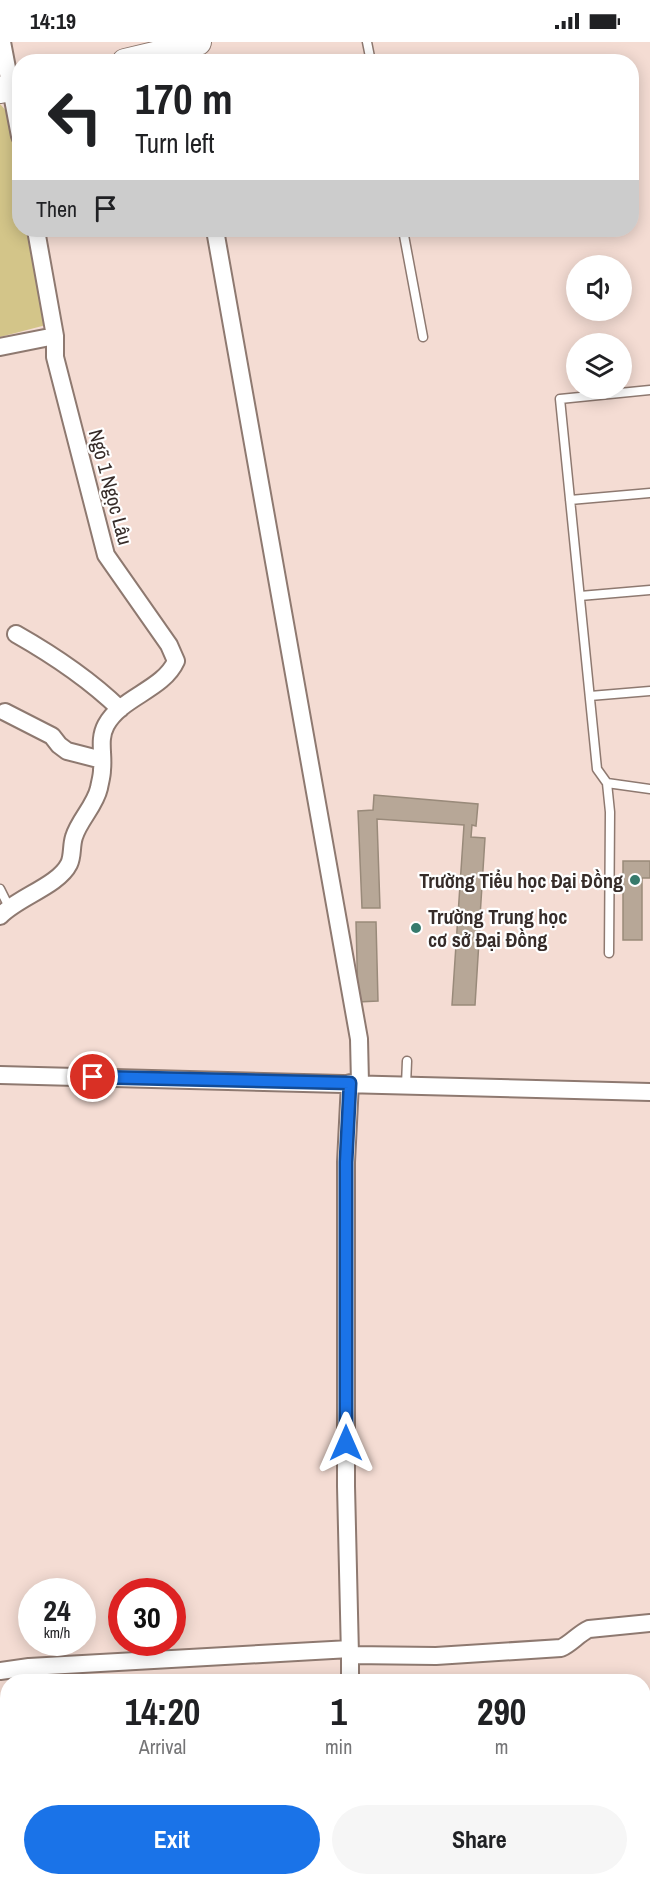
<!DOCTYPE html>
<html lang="en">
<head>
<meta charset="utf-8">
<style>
	body { margin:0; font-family:"Archivo Narrow",sans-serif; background:#f6f6f6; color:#202124; height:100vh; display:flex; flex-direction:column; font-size:22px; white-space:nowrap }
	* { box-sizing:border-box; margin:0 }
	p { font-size:20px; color:#757577 }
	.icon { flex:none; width:33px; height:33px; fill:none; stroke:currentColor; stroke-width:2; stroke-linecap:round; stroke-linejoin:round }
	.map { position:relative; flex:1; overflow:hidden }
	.drawer { position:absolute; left:0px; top:1632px; width:651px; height:212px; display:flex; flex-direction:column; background:#fff; border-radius:24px 24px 0 0; box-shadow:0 3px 15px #0003 }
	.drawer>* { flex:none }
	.banner { position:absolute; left:12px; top:12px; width:627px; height:183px; border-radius:24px; box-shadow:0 3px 15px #0003; background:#fff; color:#202124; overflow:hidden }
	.fabs { position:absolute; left:566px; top:213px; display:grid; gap:12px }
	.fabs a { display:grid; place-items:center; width:66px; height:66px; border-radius:50%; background:#fff; box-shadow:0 3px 15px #0003; font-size:30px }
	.speed { position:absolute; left:18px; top:1536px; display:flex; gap:12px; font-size:30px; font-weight:700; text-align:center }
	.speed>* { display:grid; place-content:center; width:78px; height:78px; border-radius:50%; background:#fff; box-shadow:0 3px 15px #0003; line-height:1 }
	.speed small { font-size:15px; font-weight:400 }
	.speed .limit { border:9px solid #d22; background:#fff; color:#111 }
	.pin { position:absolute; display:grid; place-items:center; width:51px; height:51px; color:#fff; margin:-26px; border:3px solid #fff; border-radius:50%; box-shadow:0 2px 6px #0007 }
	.me { position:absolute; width:66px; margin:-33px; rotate:0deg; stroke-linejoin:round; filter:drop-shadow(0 0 4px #0008) }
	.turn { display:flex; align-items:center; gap:21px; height:126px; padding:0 24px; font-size:27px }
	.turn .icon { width:78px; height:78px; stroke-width:2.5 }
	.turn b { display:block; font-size:42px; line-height:51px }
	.then { display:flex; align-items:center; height:57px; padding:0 24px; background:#0003; gap:12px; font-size:22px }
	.eta { display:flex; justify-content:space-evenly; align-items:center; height:102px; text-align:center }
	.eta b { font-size:36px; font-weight:800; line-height:42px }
	.button { display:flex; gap:12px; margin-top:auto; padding:12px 24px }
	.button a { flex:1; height:69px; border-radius:36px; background:#1a73e8; color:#fff; font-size:24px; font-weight:800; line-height:69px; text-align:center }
	.button a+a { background:#f6f6f6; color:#202124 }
	.status { display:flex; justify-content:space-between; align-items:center; height:42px; padding:0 30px; background:#fff; direction:ltr }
	.status svg { height:16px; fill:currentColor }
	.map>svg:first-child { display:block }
	.green { fill:#d3c589 }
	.building { fill:#b7a797; stroke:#998a7a; stroke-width:1.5 }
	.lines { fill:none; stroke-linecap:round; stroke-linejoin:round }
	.lane-casing { stroke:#8e7970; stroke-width:11 }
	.street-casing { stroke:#8e7970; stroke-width:20 }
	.primary-casing { stroke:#8e7970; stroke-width:28 }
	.lane { stroke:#fff; stroke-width:8 }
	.street { stroke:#fff; stroke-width:16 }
	.primary { stroke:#fff; stroke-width:26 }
	.route-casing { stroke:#114b97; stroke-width:15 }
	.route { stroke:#1a73e8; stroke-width:10 }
	.poi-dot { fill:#367a6c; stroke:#fff; stroke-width:2 }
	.labels { text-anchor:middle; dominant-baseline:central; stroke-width:4.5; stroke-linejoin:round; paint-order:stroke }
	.street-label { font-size:20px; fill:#362c29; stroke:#fff }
	.poi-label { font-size:20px; font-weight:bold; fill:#362c29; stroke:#fff; text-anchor:end }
</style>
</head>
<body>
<div class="status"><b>14:19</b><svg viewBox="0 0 49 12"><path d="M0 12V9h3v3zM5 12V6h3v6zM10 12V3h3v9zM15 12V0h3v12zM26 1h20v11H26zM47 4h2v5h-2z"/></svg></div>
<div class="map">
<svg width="650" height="1843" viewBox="0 0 650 1843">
	<rect width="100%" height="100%" fill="#f4dcd3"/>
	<path class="green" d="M0 62 7 70 19 139 20 188H28L46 283 0 295Z"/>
	<path class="building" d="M374 753 478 762 476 784 472 783 471 795 485 796 480 875 468 873 467 883H480L475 963H452L464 783 377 777 380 866H362L358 769 373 768Z
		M623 819H650V836H642V898H623Z
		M356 880H376L378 959 358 960Z"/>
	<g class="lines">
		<g class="lane-casing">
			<path id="lane" d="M367 0 371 20
				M403 188 423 295
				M570 458 650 451
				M580 554 650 548
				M590 654 650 649
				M607 741 650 747
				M0 847 9 865
				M609 911 610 770 607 741 597 727 560 357 650 348
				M406 1043 407 1019"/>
		</g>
		<g class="street-casing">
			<path id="street" d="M2 0 20 94
				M215 188 359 997 360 1041
				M0 305 55 294
				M16 592C53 613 89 637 120 667
				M5 670 52 694 59 703 67 709 102 718
				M0 874C18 855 58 844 69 822 73 814 71 804 74 795 79 778 95 764 99 746 100 740 102 734 102 728 104 712 98 698 106 683 121 655 163 648 176 619L169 603 106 513 55 315V294L36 188
				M0 1033 650 1050
				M350 1041 346 1120V1444L350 1613 436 1614 561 1606C572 1601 578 1592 589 1587L650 1581
				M350 1613V1640
				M0 1629 29 1625 350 1607
				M0 1687 8 1706
				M351 1836V1843
				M10 1843 11 1836"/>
		</g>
		<g class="primary-casing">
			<path id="primary" d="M125 20 167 10 198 0
				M0 48 20 44"/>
		</g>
		<use href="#lane" class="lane"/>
		<use href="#street" class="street"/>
		<use href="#primary" class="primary"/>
	</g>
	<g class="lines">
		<g class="route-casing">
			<path id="route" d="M93 1035 350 1041 346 1120V1401"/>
		</g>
		<use href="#route" class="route"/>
	</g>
	<g class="poi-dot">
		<circle cx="635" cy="838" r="6"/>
		<circle cx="416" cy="886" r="6"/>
	</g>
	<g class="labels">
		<g class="street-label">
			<text transform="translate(111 445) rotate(75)">Ngõ 1 Ngọc Lâu</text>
		</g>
		<g class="poi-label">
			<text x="623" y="838">Trường Tiểu học Đại Đồng</text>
			<text x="428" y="874" text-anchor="start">Trường Trung học<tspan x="428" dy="23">cơ sở Đại Đồng</tspan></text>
		</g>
	</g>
</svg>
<div class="fabs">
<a><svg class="icon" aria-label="sound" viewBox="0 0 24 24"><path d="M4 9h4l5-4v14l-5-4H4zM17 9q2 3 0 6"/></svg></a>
<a><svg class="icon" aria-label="layers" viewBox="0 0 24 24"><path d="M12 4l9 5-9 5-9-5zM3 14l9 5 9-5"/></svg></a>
</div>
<div class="speed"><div>24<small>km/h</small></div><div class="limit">30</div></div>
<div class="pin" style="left:93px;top:1035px;background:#d93025"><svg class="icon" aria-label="arrive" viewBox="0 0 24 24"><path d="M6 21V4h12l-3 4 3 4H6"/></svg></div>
<svg class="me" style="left:346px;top:1401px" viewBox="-20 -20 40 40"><path d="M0-17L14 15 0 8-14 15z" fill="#1a73e8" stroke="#fff" stroke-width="4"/></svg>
<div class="banner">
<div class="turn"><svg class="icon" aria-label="left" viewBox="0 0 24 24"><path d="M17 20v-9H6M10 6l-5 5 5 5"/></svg><div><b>170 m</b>Turn left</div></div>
<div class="then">Then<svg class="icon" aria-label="arrive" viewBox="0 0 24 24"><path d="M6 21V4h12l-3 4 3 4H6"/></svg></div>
</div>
<section class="drawer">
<div class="eta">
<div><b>14:20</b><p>Arrival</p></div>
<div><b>1</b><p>min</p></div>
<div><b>290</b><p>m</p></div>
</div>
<div class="button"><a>Exit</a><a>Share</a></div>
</section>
</div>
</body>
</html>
